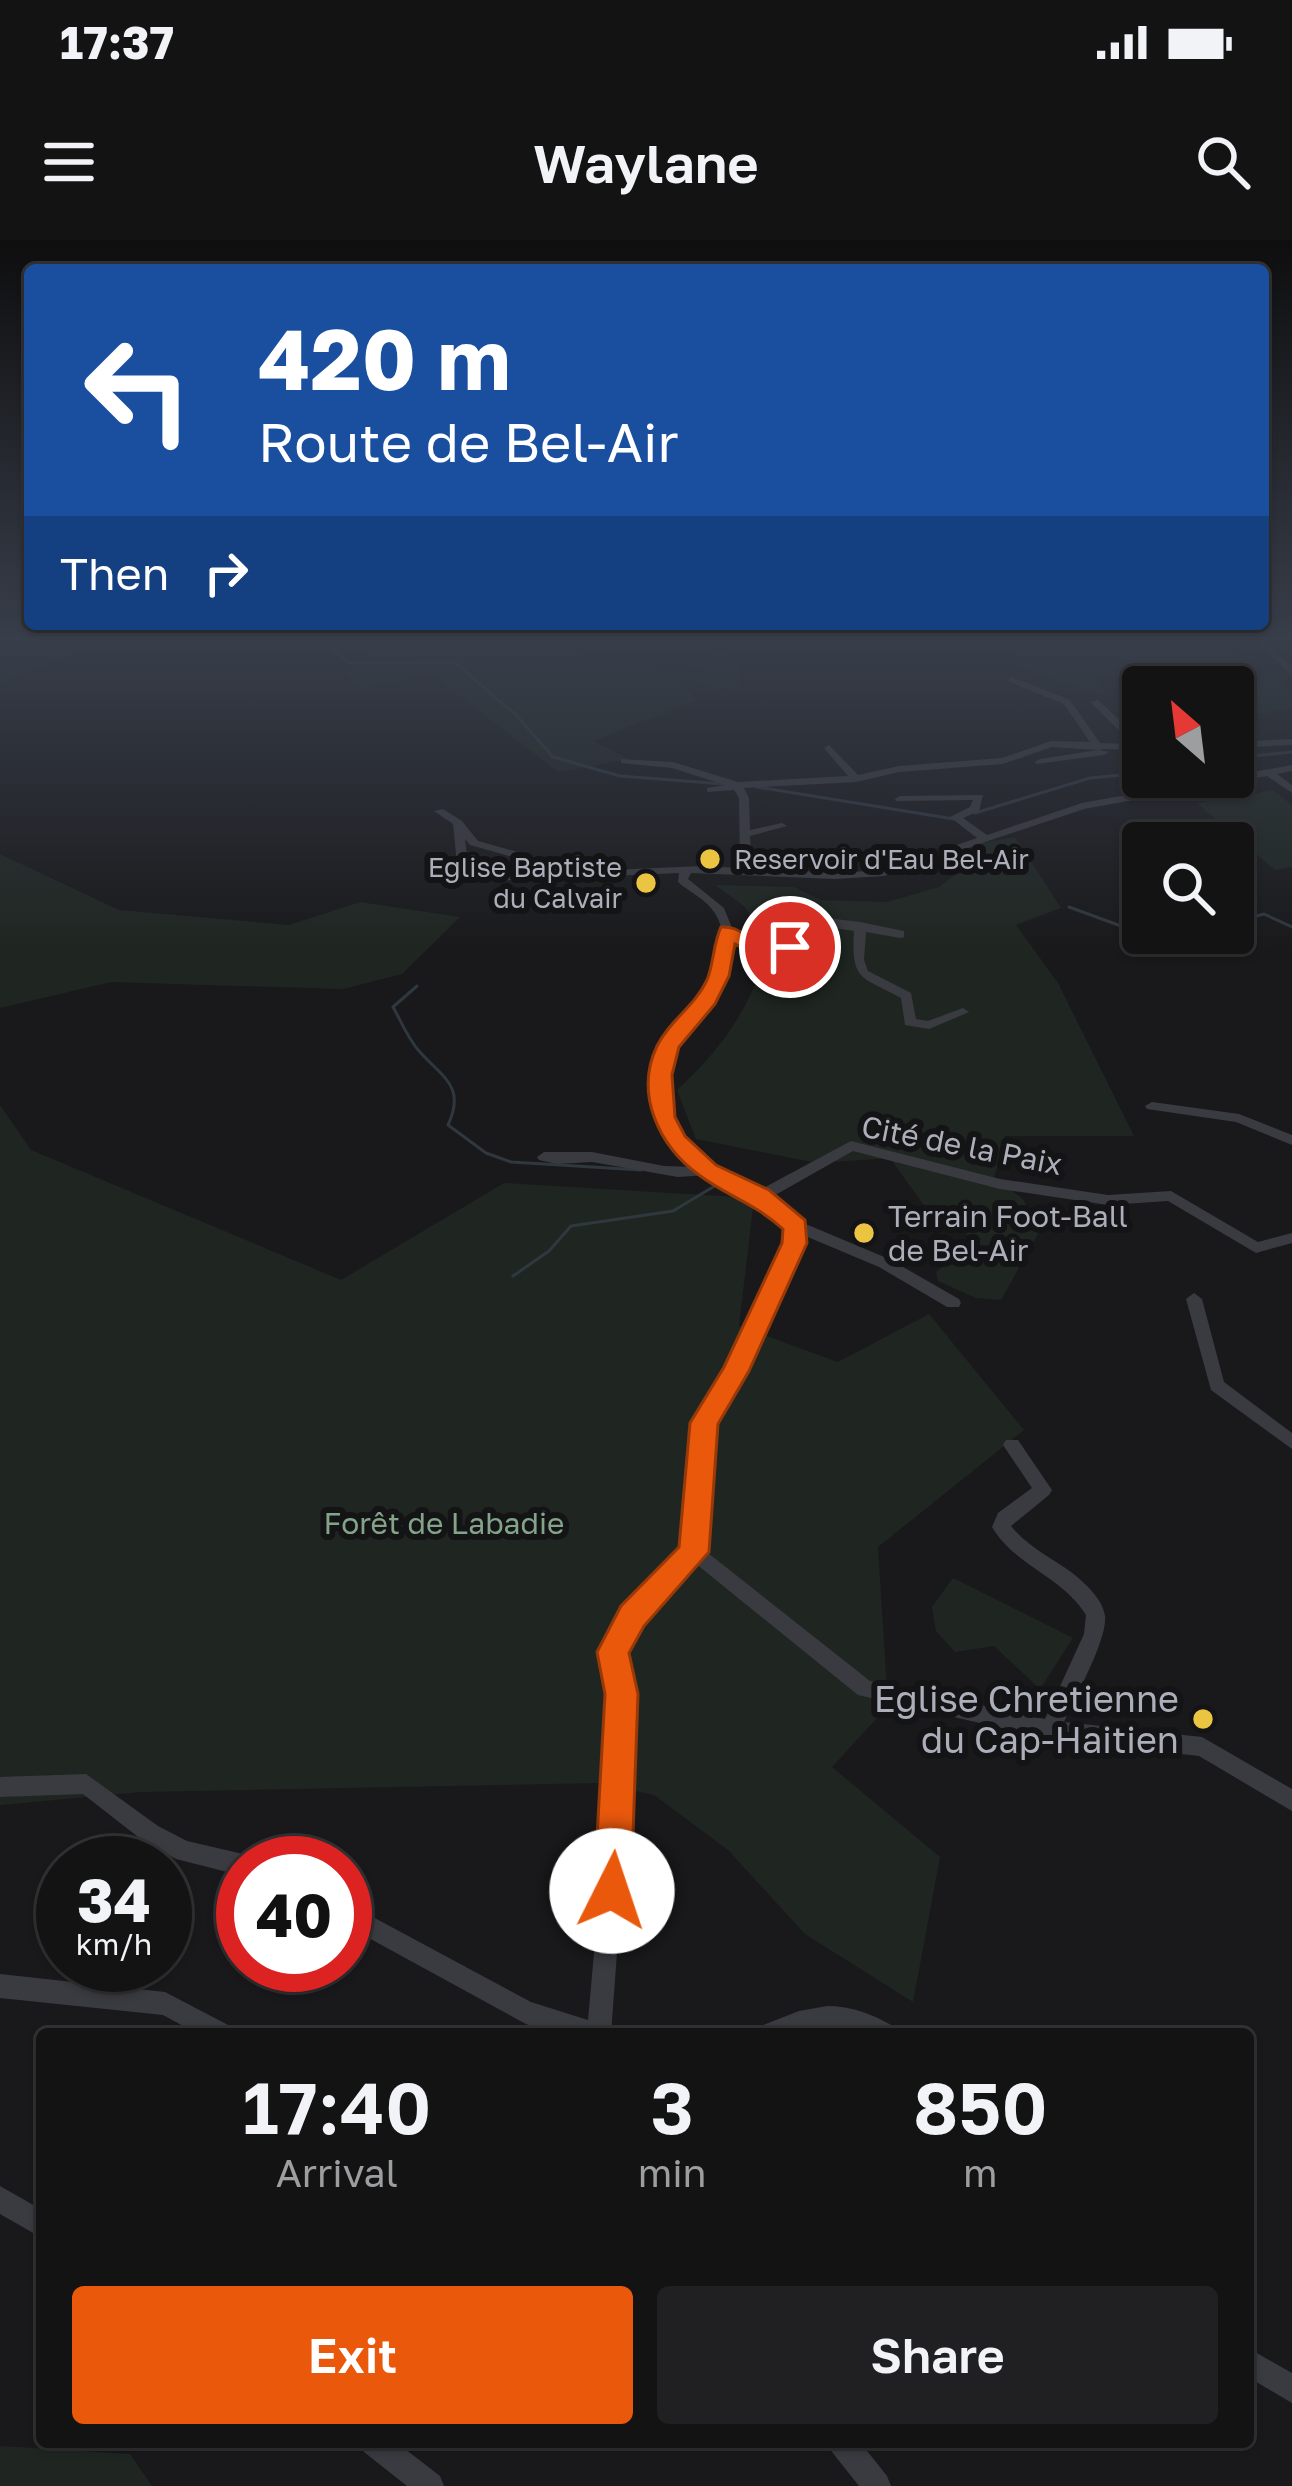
<!DOCTYPE html>
<html lang="en">
<head>
<meta charset="utf-8">
<style>
	body { margin:0; font-family:"Golos Text",sans-serif; background:#202022; color:#f1f3f6; height:100vh; display:flex; flex-direction:column; font-size:45px; white-space:nowrap }
	* { box-sizing:border-box; margin:0 }
	p { font-size:39px; color:#9d9ea0 }
	.icon { flex:none; width:66px; height:66px; fill:none; stroke:currentColor; stroke-width:2; stroke-linecap:round; stroke-linejoin:round }
	.map { position:relative; flex:1; overflow:hidden }
	.panel { position:absolute; left:36px; top:1788px; width:1218px; height:420px; display:flex; flex-direction:column; background:#131314; border-radius:12px; box-shadow:0 3px 9px #0004,0 0 0 3px #323234 }
	.panel>* { flex:none }
	.guide { position:absolute; left:24px; top:24px; width:1245px; height:366px; border-radius:12px; box-shadow:0 3px 9px #0004,0 0 0 3px #323234; background:#1a4fa0; color:#fff; overflow:hidden }
	.needle { width:78px; rotate:332deg }
	.buttons { position:absolute; left:1122px; top:426px; display:grid; gap:24px }
	.buttons a { display:grid; place-items:center; width:132px; height:132px; border-radius:12px; background:#131314; box-shadow:0 3px 9px #0004,0 0 0 3px #323234; font-size:60px }
	.speed { position:absolute; left:36px; top:1596px; display:flex; gap:24px; font-size:60px; font-weight:700; text-align:center }
	.speed>* { display:grid; place-content:center; width:156px; height:156px; border-radius:50%; background:#131314; box-shadow:0 3px 9px #0004,0 0 0 3px #323234; line-height:1 }
	.speed small { font-size:30px; font-weight:400 }
	.speed .limit { border:18px solid #d22; background:#fff; color:#111 }
	.pin { position:absolute; display:grid; place-items:center; width:102px; height:102px; color:#fff; margin:-51px; border:6px solid #fff; border-radius:50%; box-shadow:0 3px 12px #0007 }
	.me { position:absolute; width:132px; margin:-66px; rotate:4deg; stroke-linejoin:round; filter:drop-shadow(0 0 9px #0008) }
	.turn { display:flex; align-items:center; gap:42px; height:252px; padding:0 36px; font-size:54px }
	.turn .icon { width:156px; height:156px; stroke-width:2.5 }
	.turn b { display:block; font-size:84px; line-height:102px }
	.then { display:flex; align-items:center; height:114px; padding:0 36px; background:#0003; gap:24px; font-size:45px }
	.eta { display:flex; justify-content:space-evenly; align-items:center; height:204px; text-align:center }
	.eta b { font-size:72px; font-weight:600; line-height:84px }
	.cta { display:flex; gap:24px; margin-top:auto; padding:24px 36px }
	.cta a { flex:1; height:138px; border-radius:12px; background:#ea580c; color:#fff; font-size:48px; font-weight:600; line-height:138px; text-align:center }
	.cta a+a { background:#202022; color:#f1f3f6 }
	.status { display:flex; justify-content:space-between; align-items:center; height:84px; padding:0 60px; background:#131314; direction:ltr }
	.status svg { height:33px; fill:currentColor }
	header { display:flex; justify-content:space-between; align-items:center; height:156px; padding:0 36px; background:#131314; font-size:54px; font-weight:600 }
	.map>svg:first-child { display:block }
	.green { fill:#1f2621 }
	.lines { fill:none; stroke-linecap:round; stroke-linejoin:round }
	.stream { stroke:#2f373f; stroke-width:3 }
	.minor { fill:#3a3b40; fill-rule:evenodd }
	.route { fill:#ea580c; stroke:#983908; stroke-width:3 }
	.poi-dot { fill:#ebc441; stroke:#141416; stroke-width:4.5 }
	.labels { text-anchor:middle; dominant-baseline:central; stroke-width:12; stroke-linejoin:round; paint-order:stroke }
	.far-poi-label { font-size:27px; fill:#acafba; stroke:#141416; text-anchor:start }
	.street-label { font-size:30px; fill:#acafba; stroke:#141416 }
	.poi-label { font-size:30px; fill:#acafba; stroke:#141416; text-anchor:start }
	.park-label { font-size:30px; fill:#84a48a; stroke:#141416 }
	.near-poi-label { font-size:36px; fill:#acafba; stroke:#141416; text-anchor:end }
</style>
</head>
<body>
<div class="status"><b>17:37</b><svg viewBox="0 0 49 12"><path d="M0 12V9h3v3zM5 12V6h3v6zM10 12V3h3v9zM15 12V0h3v12zM26 1h20v11H26zM47 4h2v5h-2z"/></svg></div>
<header><svg class="icon" aria-label="menu" viewBox="0 0 24 24"><path d="M4 6h16M4 12h16M4 18h16"/></svg>Waylane<svg class="icon" aria-label="search" viewBox="0 0 24 24"><circle cx="10" cy="10" r="6"/><path d="M15 15l6 6"/></svg></header>
<div class="map">
<svg width="1292" height="2246" viewBox="0 0 1292 2246">
	<rect width="100%" height="100%" fill="#19191b"/>
	<path class="green" d="M0 398H42L77 413 0 443Z
		M383 398H560C580 428 625 426 659 424L698 460 593 501 629 519 558 532 430 433 357 451 348 433Z
		M1005 398H1181L1229 405 1239 419 1232 430 1159 434 1171 447 1105 434 1099 438 1106 456 1018 428Z
		M715 414 740 418 738 449 705 447 694 440 701 431 674 421H708Z
		M1277 436 1292 453V469L1233 477V447H1210Z
		M1273 550 1292 565V627L1275 630 1197 563Z
		M1015 597 1061 668 1016 685 1058 743 1134 896H1005L994 938 1023 959 1039 992 1001 1060 976 1058 938 1041 936 1032 971 1003 962 985 928 971 890 918 817 923 696 899 677 850C722 809 758 760 767 700L744 666 715 645 794 647 821 660 887 662 939 647 973 621 968 605Z
		M0 614 119 670 289 685 360 662 460 677 402 734 343 749 111 742 0 768Z
		M0 865 31 910 341 1040 504 943 754 958 739 1086 838 1122 929 1074 1024 1190 878 1307 888 1466 832 1527 940 1617 913 1762 805 1694 728 1610 654 1555 602 1543 141 1552 0 1565Z
		M953 1338 1073 1398 1040 1449 994 1406 955 1412 936 1391 932 1367Z
		M0 2206 130 2214 152 2246H0Z"/>
	<g class="lines">
		<path class="stream" d="M321 398 349 423 454 422 516 475 553 517 620 536 724 544
			M1233 518 1292 512
			M757 547 954 579
			M975 573 1090 538 1143 533
			M1069 667 1121 686 1143 682
			M1233 682 1264 674 1292 687
			M417 746 393 767C401 781 408 799 419 811 443 838 466 846 448 885L486 913 511 922 641 930
			M513 1036 549 1011 571 986 673 971 718 944"/>
		<path class="minor" d="M1251 398H1260L1292 427V435Z
			M1012 437 1070 460 1100 503 1133 504 1090 462 1098 460 1143 502V510L1102 509 1099 510 1109 512 1104 515 1036 524 1035 522 1040 519 1098 510 1052 507 1003 524 899 532 856 542 744 548 749 558 750 590 782 583 787 586 750 596 752 628 835 633 883 630 977 598 950 577 970 567 973 560 896 561 895 559 900 556 983 555 979 571 963 578 987 595 1082 563 1292 525V531L1277 534 1292 545V553L1267 536 1084 569 884 636 835 639 691 633 688 639 724 668 732 688 769 708 787 702 778 683 795 674 860 682 904 691V697L900 698 866 692 864 720 868 731 911 753 916 779 928 781 963 768 969 772 929 789 905 785 901 758C860 736 851 741 854 691L796 682 791 684 800 704 798 707 768 716 734 699C733 729 716 751 699 776 633 871 671 902 758 951L851 901 1000 939 1108 955 1171 951 1258 1002 1292 993V1003L1256 1013 1168 961 1108 965 1000 949 853 911 770 958 801 982 889 1019 959 1059 961 1063 959 1067H947L879 1027 803 995V1003L744 1131 713 1184 703 1309 870 1441 1045 1479 1084 1394 1086 1375C1063 1337 1015 1326 992 1287L998 1273 1032 1248 1003 1205 1006 1200H1018L1052 1250 1049 1255 1011 1286C1027 1306 1050 1317 1071 1332 1084 1342 1103 1359 1105 1376 1108 1399 1074 1459 1064 1482L1202 1497 1292 1549V1571L1199 1516 1050 1499 858 1455 695 1323 639 1382 623 1412 631 1454V1523L611 1794H558L526 1784 345 1685V1662L531 1762 588 1780 611 1523V1454L603 1412 625 1370 685 1309 695 1183 729 1129 787 1003 788 988 759 964 707 935 678 937 592 922 557 924 539 920 537 917 544 912H592L664 926 695 927C678 914 662 897 656 876 652 860 651 846 656 830 668 783 749 723 714 672 706 659 689 652 678 642L679 633 470 642 458 634 453 584 434 571 443 569 462 581 478 601 557 623 565 632 702 626 740 628 739 558 734 550 707 552V548L725 545 672 528 621 523V519L673 522 738 542 848 536 824 508 829 505 858 535 899 526 1002 518 1051 501 1090 502 1064 464 1009 442V438ZM465 599 470 605 549 627 553 633 476 636 469 632Z
			M1292 499V505L1233 508V502Z
			M1152 862 1239 874 1292 895V905L1236 882 1147 869 1145 866Z
			M1194 1053 1202 1059 1224 1142 1292 1193V1209L1211 1150 1186 1059Z
			M86 1534 158 1586 187 1601 243 1614 251 1617 253 1623H243V1636L176 1619 142 1600 83 1554 0 1557V1537Z
			M0 1734 165 1752 230 1786 234 1794H198L163 1775 0 1758Z
			M827 1766C852 1766 872 1774 893 1786L897 1794H860L827 1789 801 1794H757L761 1786 799 1771Z
			M0 1946 42 1970V1998L0 1974Z
			M1248 2108 1292 2133V2163L1248 2137Z
			M360 2202H396L440 2236 444 2246H407L364 2212Z
			M828 2202H860L887 2236 891 2246H859L832 2212Z"/>
	</g>
	<linearGradient id="sky" x2="0" y2="1"><stop stop-color="#0e0e0f"/><stop offset="0.56" stop-color="#383e4a"/><stop offset="1" stop-color="#383e4a" stop-opacity="0"/></linearGradient>
	<rect width="1292" height="712" fill="url(#sky)"/>
	<path class="route" d="M721 687C738 686 744 696 760 702 774 708 787 698 800 707L760 717 735 704 729 736 715 764 679 807 672 835 675 877 685 896 716 925 769 950 805 980 807 1003 749 1131 718 1184 709 1312 644 1386 629 1413 638 1454 631 1651 625 1664 612 1669 599 1664 594 1651 605 1454 597 1412 621 1366 679 1307 690 1183 724 1127 782 1003 783 989C754 963 727 956 699 935 659 906 634 854 657 806 669 781 695 766 707 740 714 723 713 704 721 687Z"/>
	<g class="poi-dot">
		<circle cx="710" cy="619" r="12"/>
		<circle cx="646" cy="643" r="12"/>
		<circle cx="864" cy="993" r="12"/>
		<circle cx="1203" cy="1479" r="12"/>
	</g>
	<g class="labels">
		<g class="far-poi-label">
			<text x="734" y="619">Reservoir d'Eau Bel-Air</text>
			<text x="622" y="627" text-anchor="end">Eglise Baptiste<tspan x="622" dy="31">du Calvair</tspan></text>
		</g>
		<g class="street-label">
			<text transform="translate(962 905) rotate(11)">Cité de la Paix</text>
		</g>
		<g class="poi-label">
			<text x="888" y="976">Terrain Foot-Ball<tspan x="888" dy="34">de Bel-Air</tspan></text>
		</g>
		<g class="park-label">
			<text x="444" y="1283">Forêt de Labadie</text>
		</g>
		<g class="near-poi-label">
			<text x="1179" y="1458">Eglise Chretienne<tspan x="1179" dy="41">du Cap-Haitien</tspan></text>
		</g>
	</g>
</svg>
<div class="buttons">
<a><svg class="needle" viewBox="-14 -14 28 28"><path d="M0-13l5 13h-10z" fill="#e53935"/><path d="M0 13l5-13h-10z" fill="#9d9ea0"/></svg></a>
<a><svg class="icon" aria-label="search" viewBox="0 0 24 24"><circle cx="10" cy="10" r="6"/><path d="M15 15l6 6"/></svg></a>
</div>
<div class="speed"><div>34<small>km/h</small></div><div class="limit">40</div></div>
<div class="pin" style="left:790px;top:707px;background:#d93025"><svg class="icon" aria-label="arrive" viewBox="0 0 24 24"><path d="M6 21V4h12l-3 4 3 4H6"/></svg></div>
<svg class="me" style="left:612px;top:1651px" viewBox="-20 -20 40 40"><circle r="19" fill="#fff"/><path d="M0-13L10 11 0 6-10 11z" fill="#ea580c"/></svg>
<div class="guide">
<div class="turn"><svg class="icon" aria-label="left" viewBox="0 0 24 24"><path d="M17 20v-9H6M10 6l-5 5 5 5"/></svg><div><b>420 m</b>Route de Bel-Air</div></div>
<div class="then">Then<svg class="icon" aria-label="right" viewBox="0 0 24 24"><path d="M7 20v-9h11M14 6l5 5-5 5"/></svg></div>
</div>
<section class="panel">
<div class="eta">
<div><b>17:40</b><p>Arrival</p></div>
<div><b>3</b><p>min</p></div>
<div><b>850</b><p>m</p></div>
</div>
<div class="cta"><a>Exit</a><a>Share</a></div>
</section>
</div>
</body>
</html>
